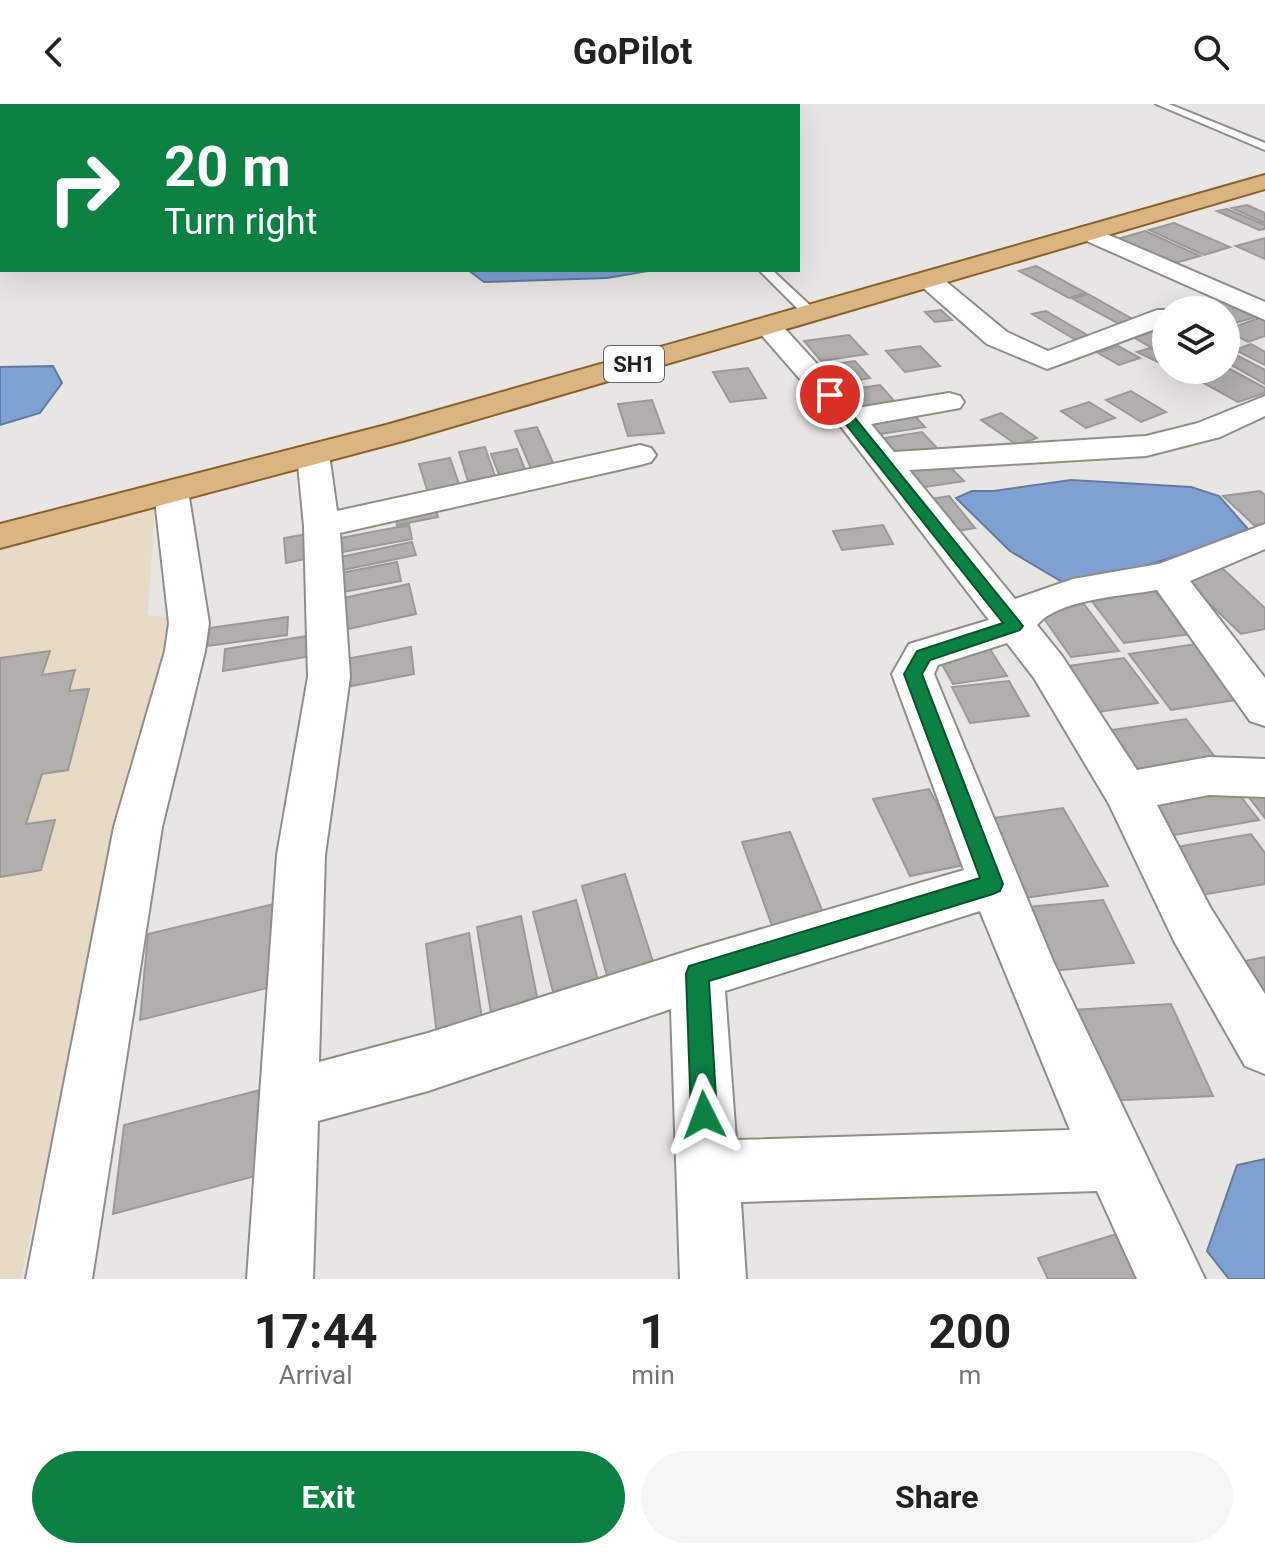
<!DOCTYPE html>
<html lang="en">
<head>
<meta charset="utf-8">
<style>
	body { margin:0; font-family:Roboto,sans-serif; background:#f6f6f6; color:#222; height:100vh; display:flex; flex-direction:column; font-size:30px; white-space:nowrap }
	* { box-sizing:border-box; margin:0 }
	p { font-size:26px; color:#767676 }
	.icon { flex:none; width:44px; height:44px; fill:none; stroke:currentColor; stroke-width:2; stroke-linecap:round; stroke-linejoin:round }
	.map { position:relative; height:1175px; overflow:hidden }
	.side { display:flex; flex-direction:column; background:#fff; flex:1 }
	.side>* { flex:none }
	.guide { position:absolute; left:0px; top:0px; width:800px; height:168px; box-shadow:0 8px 32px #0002; background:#0b8043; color:#fff; overflow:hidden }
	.fabs { position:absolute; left:1152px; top:192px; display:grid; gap:16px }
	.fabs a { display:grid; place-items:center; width:88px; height:88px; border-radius:50%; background:#fff; box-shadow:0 8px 32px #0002; font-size:40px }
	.pin { position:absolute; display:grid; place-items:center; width:68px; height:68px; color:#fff; margin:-34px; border:4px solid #fff; border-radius:50%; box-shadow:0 2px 8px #0007 }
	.me { position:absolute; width:88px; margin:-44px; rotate:357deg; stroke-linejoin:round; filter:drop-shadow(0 0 6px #0008) }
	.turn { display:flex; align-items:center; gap:28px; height:168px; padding:0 32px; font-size:36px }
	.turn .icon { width:104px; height:104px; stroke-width:2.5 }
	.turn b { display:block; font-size:56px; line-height:68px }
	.eta { display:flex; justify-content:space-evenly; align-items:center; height:136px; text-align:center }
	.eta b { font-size:48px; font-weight:700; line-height:56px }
	.button { display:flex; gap:16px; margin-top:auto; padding:16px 32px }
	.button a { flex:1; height:92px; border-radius:48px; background:#0b8043; color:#fff; font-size:32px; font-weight:700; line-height:92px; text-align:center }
	.button a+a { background:#f6f6f6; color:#222 }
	header { display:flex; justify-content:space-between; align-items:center; height:104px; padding:0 32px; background:#fff; font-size:36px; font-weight:700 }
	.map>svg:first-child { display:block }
	.industrial { fill:#e7dbc7 }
	.water { fill:#7fa1d2; stroke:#627a9c; stroke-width:2 }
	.building { fill:#b1afab; stroke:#9b9995; stroke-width:2 }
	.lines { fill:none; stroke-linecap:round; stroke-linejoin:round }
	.lane-casing { stroke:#8f8e89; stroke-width:4 }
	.street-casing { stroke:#8f8e89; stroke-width:4 }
	.primary-casing { stroke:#89602a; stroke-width:4 }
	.lane { fill:#fff; fill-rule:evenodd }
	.street { fill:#fff; fill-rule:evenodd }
	.primary { fill:#dab583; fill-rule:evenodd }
	.route { fill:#0b8043; stroke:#07532c; stroke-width:2 }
	.labels { text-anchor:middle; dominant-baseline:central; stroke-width:6; stroke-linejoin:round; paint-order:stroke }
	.shield { fill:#fff; stroke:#636362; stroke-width:2 }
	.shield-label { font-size:22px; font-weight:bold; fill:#20201e }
</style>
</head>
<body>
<header><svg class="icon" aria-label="back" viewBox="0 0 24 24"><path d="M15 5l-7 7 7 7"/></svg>GoPilot<svg class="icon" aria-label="search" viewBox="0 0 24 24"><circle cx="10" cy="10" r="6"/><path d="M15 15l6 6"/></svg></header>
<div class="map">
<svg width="1265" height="1175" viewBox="0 0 1265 1175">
	<rect width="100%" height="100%" fill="#e8e6e2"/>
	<path class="industrial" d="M155 401 148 511 180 515 126 701 21 1175H0V441Z"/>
	<path class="water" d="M468 166H654L607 174 484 178Z
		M53 262 62 279 40 309 0 321V263Z
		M1071 376 1191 383 1219 392 1248 425 1189 448 1074 485 1010 447 956 394 972 387H994Z
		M1265 1055V1175H1229L1207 1147 1237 1061Z"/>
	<path class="building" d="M1247 101 1265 109V119L1232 104Z
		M1227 105 1265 121V125L1259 126 1217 107Z
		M1174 119 1230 143 1204 151 1149 126Z
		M1145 127 1200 152 1168 161 1114 136Z
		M1265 134V155L1236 142Z
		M1036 162 1086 189 1069 194 1019 167Z
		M1088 190 1136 217 1121 221 1073 195Z
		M1222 197 1255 213 1226 222V206H1193Z
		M941 206 952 216 935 218 925 208Z
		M1046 207 1094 235 1081 239 1032 210Z
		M1259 214 1265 217V232L1248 238 1226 226Z
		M1150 224 1166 233V245L1159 248 1128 230Z
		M849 231 867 250 821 257 804 237Z
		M1251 240 1265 248V261L1235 246Z
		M920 242 940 262 905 268 886 247Z
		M1118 242 1140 254 1119 261 1098 249Z
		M1150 244 1166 253V262L1137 248Z
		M1236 251 1265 266V280L1226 258V254Z
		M855 257 870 274 835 280 821 262Z
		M1226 263 1265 284V289L1238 298 1180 266H1226Z
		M748 264 766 294 730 298 713 268Z
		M880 281 898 301 855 308 839 287Z
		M1131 287 1166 308 1141 318 1106 296Z
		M652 296 664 329 628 332 618 300Z
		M1089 298 1115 314 1086 324 1061 307Z
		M909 306 925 323 874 331 860 314Z
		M1001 309 1037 334 1017 341 981 316Z
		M537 323 555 363 532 367 515 327Z
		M922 328 938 345 887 354 873 336Z
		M485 343 495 372 468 377 459 348Z
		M517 345 526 368 500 373 491 350Z
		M450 354 461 386 429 392 419 360Z
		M946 359 964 377 919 384 906 361Z
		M1260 387 1265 391V420L1254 421 1223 392Z
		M949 392 975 424 945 429 919 397Z
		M434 399 438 413 397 421 394 407Z
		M409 421 412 435 337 449 335 435Z
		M883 421 893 440 842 446 833 427Z
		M313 429 315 453 286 459 284 434Z
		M412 438 416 451 338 467 336 454Z
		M397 458 401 477 343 488 341 469Z
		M1222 464 1265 504V525L1241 530 1182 473Z
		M409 480 416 510 339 527 334 496Z
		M1151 482 1191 530 1124 539 1087 491Z
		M1084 500 1119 547 1071 553 1038 506Z
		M288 513 287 531 207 542 210 524Z
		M307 532 306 553 223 567 225 545Z
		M1203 539 1249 594 1171 606 1129 550Z
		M988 542 1007 572 953 580 936 550Z
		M411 543 414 570 337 585 335 557Z
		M50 547 42 571 75 566 69 587 89 585 68 666 42 670 26 720 55 716 41 766 0 773V554Z
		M1124 554 1158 599 1092 609 1061 563Z
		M1009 577 1029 612 970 619 952 583Z
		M1186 615 1222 662 1125 678 1092 629Z
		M1231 680 1259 716 1163 733 1137 695Z
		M1265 684V714L1244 687Z
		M929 685 969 760 910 772 873 695Z
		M1063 704 1108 782 1025 794 986 715Z
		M790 728 827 818 775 830 742 738Z
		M1251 730 1265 749V780L1202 791 1171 744Z
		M625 770 660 880 613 893 582 782Z
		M576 796 598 876 553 888 533 808Z
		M1103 796 1134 859 1042 868 1015 804Z
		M278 799 279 881 140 916 148 830Z
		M521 812 539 903 492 915 477 823Z
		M469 829 484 928 438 940 426 840Z
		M1265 853V932L1220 862Z
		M1171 900 1213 992 1101 997 1072 906Z
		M268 984 266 1069 113 1110 124 1021Z
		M1120 1129 1144 1175H1048L1038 1154Z"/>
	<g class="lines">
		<g class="lane-casing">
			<path id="lane" d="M423 0H444L421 2Z
				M584 0H594L596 2H586Z
				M1156 0H1169L1265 39V46Z
				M0 105H2V111H0Z
				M759 166H772L815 206V212H805Z"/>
		</g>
		<g class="street-casing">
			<path id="street" d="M1088 122 1265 198V216L1080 134 1077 129 1080 124Z
				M929 169 938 171 1007 228 1048 247 1157 206H1174H1166V221L1047 265 987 240 920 181 917 176 920 171Z
				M768 214 777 216 857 304 949 289 960 292 964 298 960 304 871 320 894 348 1146 332 1198 319 1265 292V312L1220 333 1146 352 909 366 1015 495 1073 475 1159 460 1265 420V445L1190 477 1265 574V622L1250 617 1157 486C1124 492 1058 495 1037 521L1062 552 1137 666 1209 653 1265 655V693L1209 691 1157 701 1210 803 1265 890V970L1245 962 1174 837 1109 700 1034 574 1007 539 938 561 934 570 1053 857 1205 1175H1137L1097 1087 741 1098 746 1175H680L671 905 428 987 318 1017 313 1175H247L277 751 308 573 304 422 297 350 302 343 313 340 324 343 329 350 337 407 640 341 651 344 656 351 651 358 640 361 340 429 350 573 325 751 319 958 428 929 697 844 964 766 892 570 909 540 989 516 839 320 759 228 755 222 759 216ZM980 807 1070 1026 736 1036 725 887Z
				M171 377 183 380 188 387 209 519 205 547 162 723 92 1175H26L114 723 165 547 169 519 154 387 159 380Z"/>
		</g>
		<g class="primary-casing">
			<path id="primary" d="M1265 71V85L410 335 0 444V420L386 321Z"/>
		</g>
		<use href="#lane" class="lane"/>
		<use href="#street" class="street"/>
		<use href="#primary" class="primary"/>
	</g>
	<path class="route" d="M830 287 834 288 1023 522 1020 526 930 556 922 570 1003 780 1000 787 993 790 709 877 717 1011 714 1020 704 1024 695 1020 691 1011 686 870 689 862 980 774 904 570 917 547 1003 519 825 294V288Z"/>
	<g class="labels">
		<rect class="shield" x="604" y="242" width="60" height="36" rx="6"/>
		<g class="shield-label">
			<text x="634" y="260">SH1</text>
		</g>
	</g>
</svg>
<div class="fabs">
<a><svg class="icon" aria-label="layers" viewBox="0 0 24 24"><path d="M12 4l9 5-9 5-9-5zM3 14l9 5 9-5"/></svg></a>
</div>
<div class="pin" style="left:830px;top:291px;background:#d93025"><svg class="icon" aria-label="arrive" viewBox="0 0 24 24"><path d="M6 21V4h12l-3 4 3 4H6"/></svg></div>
<svg class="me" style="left:704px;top:1011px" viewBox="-20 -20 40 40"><path d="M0-17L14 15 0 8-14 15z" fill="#0b8043" stroke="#fff" stroke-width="4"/></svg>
<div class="guide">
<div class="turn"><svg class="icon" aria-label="right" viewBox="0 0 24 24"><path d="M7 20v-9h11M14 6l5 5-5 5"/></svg><div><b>20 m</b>Turn right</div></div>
</div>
</div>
<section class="side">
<div class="eta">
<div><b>17:44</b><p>Arrival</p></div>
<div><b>1</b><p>min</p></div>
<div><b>200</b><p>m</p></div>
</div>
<div class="button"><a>Exit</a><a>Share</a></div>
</section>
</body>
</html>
